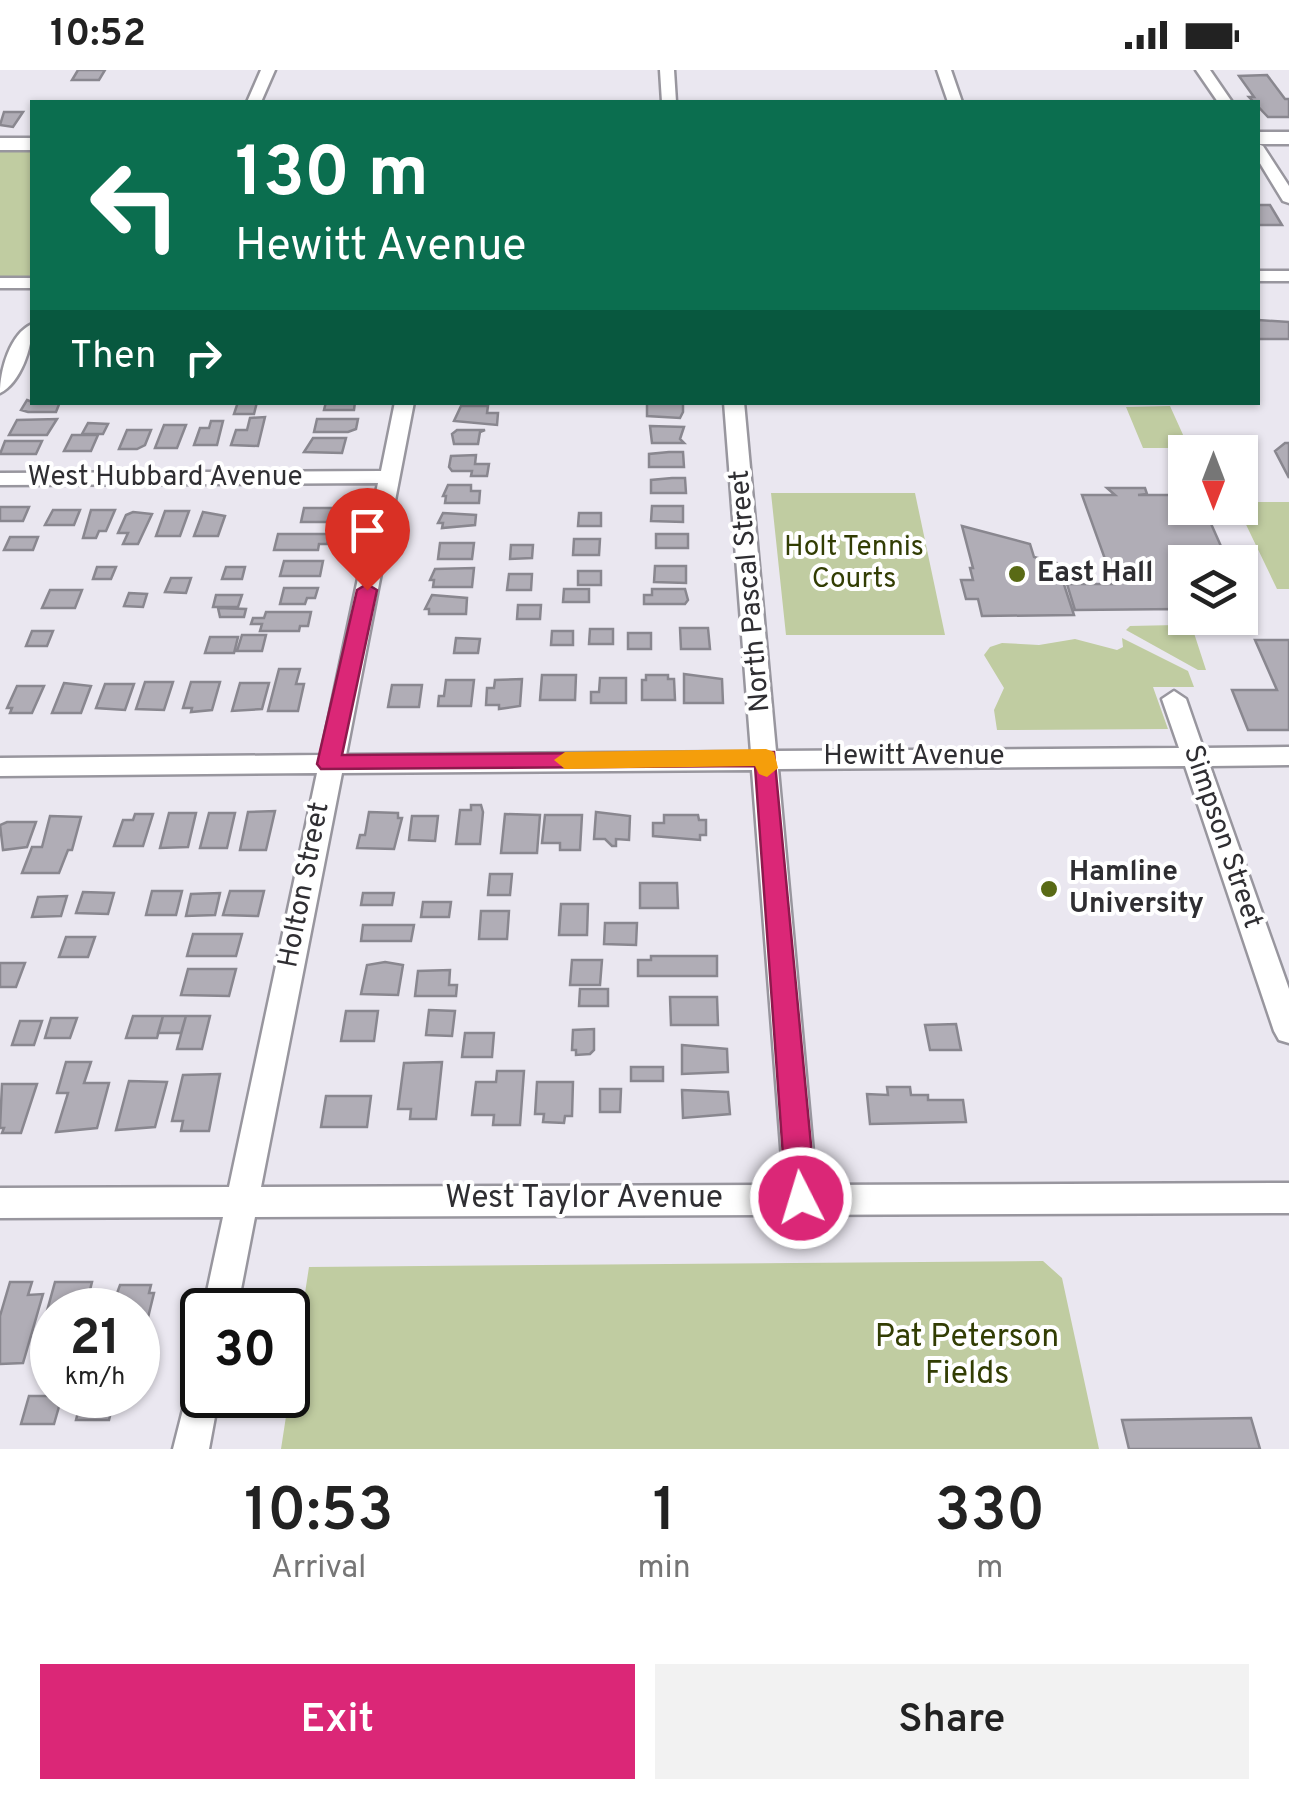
<!DOCTYPE html>
<html lang="en">
<head>
<meta charset="utf-8">
<style>
	body { margin:0; font-family:Overpass,sans-serif; background:#f2f2f2; color:#222; height:100vh; display:flex; flex-direction:column; font-size:38px; white-space:nowrap }
	* { box-sizing:border-box; margin:0 }
	p { font-size:32px; color:#767676 }
	.icon { flex:none; width:55px; height:55px; fill:none; stroke:currentColor; stroke-width:2; stroke-linecap:round; stroke-linejoin:round }
	.map { position:relative; height:1379px; overflow:hidden }
	.side { display:flex; flex-direction:column; background:#fff; flex:1 }
	.side>* { flex:none }
	.guide { position:absolute; left:30px; top:30px; width:1230px; height:305px; border-radius:0px; box-shadow:0 2px 8px #0004; background:#0b6e4f; color:#fff; overflow:hidden }
	.needle { width:65px; rotate:180deg }
	.buttons { position:absolute; left:1168px; top:365px; display:grid; gap:20px }
	.buttons a { display:grid; place-items:center; width:90px; height:90px; border-radius:0px; background:#fff; box-shadow:0 2px 8px #0004; font-size:50px }
	.speed { position:absolute; left:30px; top:1218px; display:flex; gap:20px; font-size:50px; font-weight:700; text-align:center }
	.speed>* { display:grid; place-content:center; width:130px; height:130px; border-radius:50%; background:#fff; box-shadow:0 2px 8px #0004; line-height:1 }
	.speed small { font-size:25px; font-weight:400 }
	.speed .limit { border:5px solid #111; border-radius:15px; background:#fff; color:#111 }
	.pin { position:absolute; display:grid; place-items:center; width:85px; height:85px; color:#fff; margin:-102px -42px; border-radius:50% 50% 50% 0; rotate:-45deg; box-shadow:0 0 10px #0007 }
	.pin .icon { rotate:45deg }
	.me { position:absolute; width:110px; margin:-55px; rotate:355deg; stroke-linejoin:round; filter:drop-shadow(0 0 8px #0008) }
	.turn { display:flex; align-items:center; gap:35px; height:210px; padding:0 40px; font-size:45px }
	.turn .icon { width:130px; height:130px; stroke-width:2.5 }
	.turn b { display:block; font-size:70px; line-height:85px }
	.then { display:flex; align-items:center; height:95px; padding:0 40px; background:#0003; gap:20px; font-size:38px }
	.eta { display:flex; justify-content:space-evenly; align-items:center; height:170px; text-align:center }
	.eta b { font-size:60px; font-weight:600; line-height:70px }
	.action { display:flex; gap:20px; margin-top:auto; padding:20px 40px }
	.action a { flex:1; height:115px; border-radius:0px; background:#db2777; color:#fff; font-size:40px; font-weight:600; line-height:115px; text-align:center }
	.action a+a { background:#f2f2f2; color:#222 }
	.status { display:flex; justify-content:space-between; align-items:center; height:70px; padding:0 50px; background:#fff; direction:ltr }
	.status svg { height:28px; fill:currentColor }
	.map>svg:first-child { display:block }
	.green { fill:#c0cca1 }
	.building { fill:#b0adb6; stroke:#89878f; stroke-width:2.5 }
	.lines { fill:none; stroke-linecap:round; stroke-linejoin:round }
	.street-casing { stroke:#98969e; stroke-width:5 }
	.secondary-casing { stroke:#98969e; stroke-width:5 }
	.street { fill:#fff; fill-rule:evenodd }
	.secondary { fill:#fff; fill-rule:evenodd }
	.route { fill:#db2777; stroke:#8e194d; stroke-width:2.5 }
	.slow { fill:#f59e0b }
	.poi-dot { fill:#596a15; stroke:#fff; stroke-width:4 }
	.labels { text-anchor:middle; dominant-baseline:central; stroke-width:8; stroke-linejoin:round; paint-order:stroke }
	.street-label { font-size:28px; fill:#2f2e32; stroke:#fff }
	.park-label { font-size:28px; fill:#323d03; stroke:#fff }
	.poi-label { font-size:28px; font-weight:bold; fill:#2f2e32; stroke:#fff; text-anchor:start }
	.near-street-label { font-size:32px; fill:#2f2e32; stroke:#fff }
	.near-park-label { font-size:32px; fill:#323d03; stroke:#fff }
</style>
</head>
<body>
<div class="status"><b>10:52</b><svg viewBox="0 0 49 12"><path d="M0 12V9h3v3zM5 12V6h3v6zM10 12V3h3v9zM15 12V0h3v12zM26 1h20v11H26zM47 4h2v5h-2z"/></svg></div>
<div class="map">
<svg width="1289" height="1379" viewBox="0 0 1289 1379">
	<rect width="100%" height="100%" fill="#eae7f0"/>
	<path class="green" d="M0 80H32V208H0Z
		M1170 336 1189 378H1143L1126 337Z
		M771 423H915L945 565H786Z
		M1240 432H1289V519H1277L1238 438Z
		M1176 555 1194 563 1206 600H1198L1126 560 1130 556Z
		M1122 568 1188 601 1194 617H1153L1168 659 997 660 994 640 1004 618 984 585 990 577 1002 573 1039 575 1075 569 1117 580 1123 577Z
		M1043 1191 1062 1208 1099 1379H281L309 1197Z"/>
	<path class="building" d="M78 0H105L99 10H72Z
		M1267 5 1285 29H1289V47H1268L1249 27H1254L1239 6Z
		M4 42H23L13 57 0 55Z
		M1258 135H1270L1282 155H1258Z
		M1258 250 1289 252V269H1258Z
		M27 330 32 332H60L56 342H28L21 340Z
		M238 332H257L254 344H234Z
		M326 332H355L354 340H324Z
		M647 333H683V342L680 348 647 346Z
		M461 336H488L487 343H498L497 355 454 351Z
		M265 347 258 376 231 375 236 360H247L250 348Z
		M57 349 47 365H9L17 350Z
		M317 349H358L356 359 348 362H314Z
		M211 351H223L217 375H194L200 358H209Z
		M88 353 108 354 103 364H82Z
		M164 355H186L177 378H155Z
		M650 356 684 357 680 369 684 373H652Z
		M127 360H151L145 375 137 379H119Z
		M457 360H485L480 362 478 374H454L452 364Z
		M72 365H98L91 381H64Z
		M313 368H346L342 383 304 382Z
		M5 371H42L36 384H0Z
		M1285 373H1289V408L1275 381Z
		M669 382H683L684 397H649V384Z
		M476 385 475 394H489L487 406H471L472 401H452L449 397 451 386Z
		M672 408H685L686 423H651V410Z
		M448 415H471V421H480L479 433H445L446 426H443Z
		M1107 418H1145L1147 424 1138 425H1185V438H1204L1228 492H1185V548H1208H1176L1174 541 1180 539 1075 540 1067 514H1114L1082 425H1115Z
		M652 436H683V452L651 451Z
		M0 437H29L23 451H0Z
		M304 438H335L332 452H301Z
		M53 440H80L74 455H45Z
		M91 440H115L106 461H99L96 468H83Z
		M165 441H189L180 466H156Z
		M133 442 152 444 138 474H123L128 463H118L126 445Z
		M203 442 225 446 218 466H194Z
		M443 443 476 445 475 455 442 458 443 453H438Z
		M579 443H601V456H578Z
		M962 456 1030 474 1034 487 1057 493 1074 545 982 546 978 529H966L961 510H973L970 498H973Z
		M278 464H330L327 474H319L318 480H274Z
		M656 464H688V478H656Z
		M10 467H38L33 480H4Z
		M574 469H600L599 485H573Z
		M440 473H474L472 489H438Z
		M511 475H533L532 488 510 489Z
		M284 491H323L320 506H280Z
		M655 496H686V513L654 512Z
		M97 497H116L111 509H93Z
		M226 497H245L242 509H222Z
		M474 498 472 517H433L434 510H430L435 499Z
		M578 501H601V515H578Z
		M509 504H532L531 520H507Z
		M171 508H191L186 523 165 522Z
		M284 518H318L315 528H307L305 534H280Z
		M564 519H589V532H563Z
		M652 519H685L688 530 685 534H644V525H652Z
		M50 520H82L75 538H42Z
		M129 523 147 524 143 537 124 536Z
		M216 525H242L238 537H213Z
		M432 525 467 528 466 544H429V539H425Z
		M518 535H541L540 549H517Z
		M218 538 246 539 244 547H220Z
		M266 542H311L308 556H300L299 561H260L262 554H251L253 548H264Z
		M680 558H708L710 579H681Z
		M590 559H613V574H589Z
		M32 561H53L47 576H26Z
		M552 561H573V575H551Z
		M628 563H651V579H628Z
		M242 565H266L262 581H237Z
		M210 567H238L234 583H205Z
		M456 568 480 569 478 583H454Z
		M1255 570H1289V660H1248L1232 620H1277Z
		M279 599H300L296 614H304L298 641H268Z
		M684 604 722 609 723 633H684Z
		M542 605H576L575 630H540Z
		M646 605H668V609H674L675 630H642V610H646Z
		M600 608H626V633H591V622H599Z
		M522 609 520 636 499 639V635H486L487 618H494L495 610Z
		M446 610H474L471 636H438L439 626H444Z
		M145 612H173L164 640 136 639Z
		M191 612H220L212 640 191 642 192 638H183Z
		M64 613 91 616 81 643H52Z
		M240 613H269L262 639 232 641Z
		M105 614H134L125 640 96 638Z
		M392 615H422L419 637H388Z
		M17 616H44L32 643H10L12 638H7Z
		M471 735H481L483 742 480 774H456L460 740H471Z
		M275 741 266 780H240L248 742Z
		M369 742 398 743V748H402L394 779 357 778 360 765H365Z
		M596 742 630 746 629 770 616 769V776H612L605 769H594Z
		M169 743H196L188 777 160 778Z
		M209 743H235L227 778H200Z
		M135 744H153L143 776H114L123 750H133Z
		M505 744 540 745 537 783H501Z
		M545 745H582L580 780H560V773H542Z
		M664 745H698L699 750H706V765H700V770L653 766V753H664Z
		M50 746 81 747 72 780H68L59 803H22L32 777H42Z
		M412 746H438L435 771 409 770Z
		M7 752H36L27 777 3 780 0 755Z
		M490 804H512L510 825H488Z
		M640 813H677L678 838H640Z
		M152 821H182L176 845H146Z
		M230 821H264L258 846 223 845Z
		M83 822 114 823 108 844 76 843Z
		M220 823 215 845 186 846 191 824Z
		M363 823H394L392 835H361Z
		M67 826 61 846 32 847 38 827Z
		M423 832H451L449 847H421Z
		M561 834H588L587 865H559Z
		M481 841H509L507 869H479Z
		M605 853H637L636 875 604 874Z
		M363 855H414L411 871H361Z
		M193 864H242L236 886H187Z
		M66 867H95L88 887H59Z
		M651 886H717V906H638V890H651Z
		M572 890H602L600 915H570Z
		M385 892 403 895 398 925 361 924 367 895Z
		M0 893H25L16 917H0Z
		M188 899H236L229 926 181 925Z
		M450 900 449 915H457L456 926H415L418 901Z
		M580 919H608V936H579Z
		M670 927H717L718 955H671Z
		M429 940 455 941 452 966 426 965Z
		M346 941H378L374 971H341Z
		M133 946H163L157 968H126Z
		M163 946H186L181 963H158Z
		M186 946H210L202 979H177Z
		M51 948H77L70 968H45Z
		M20 951H42L34 975H12Z
		M956 954 961 980H930L925 955Z
		M594 959V980L590 984 576 985V980H572L573 960Z
		M465 963H494L492 987H462Z
		M682 975 727 979 728 1002 682 1004Z
		M66 992H91L84 1013H109L97 1058 56 1062 68 1023H57Z
		M442 992 436 1049H410L411 1039H398L404 993Z
		M631 997H663V1011H631Z
		M497 1001H524L520 1055H493L494 1045H472L476 1012H496Z
		M220 1004 209 1061H181L183 1051H172L183 1005Z
		M129 1011 167 1012 155 1057 116 1060Z
		M537 1012H573L572 1046H565L564 1053 543 1052 544 1044H535Z
		M2 1014H37L21 1063H2L4 1058H0Z
		M887 1017H910L911 1025H928V1030H963L966 1052 870 1054 867 1024 888 1025Z
		M600 1019H621L620 1042H600Z
		M682 1020 728 1022 730 1044 683 1048Z
		M326 1026H371L367 1057H321Z
		M10 1212H32L28 1225 43 1224 23 1293 0 1294V1246Z
		M55 1212H92L85 1240H52V1277H37Z
		M120 1215H151L149 1223H154L144 1264H138V1240H111Z
		M29 1326H62L54 1354H21Z
		M82 1326H115L109 1350H76Z
		M1251 1348 1260 1379H1129L1122 1350Z"/>
	<g class="lines">
		<g class="street-casing">
			<path id="street" d="M261 0H275L261 32H247Z
				M660 0H674L676 32H662Z
				M937 0H951L962 32H948Z
				M1196 0H1210L1232 32H1218Z
				M1258 74 1263 76 1289 116V133L1283 131 1258 90Z
				M1258 201H1289V211H1258Z
				M0 208H32V218H0Z
				M32 254C33 275 21 313 0 323 0 300 10 264 32 254Z
				M395 332H414L346 685 751 682 724 332H744L776 681 1179 678 1162 629 1174 621 1186 629 1203 678 1289 677V695L1210 696 1289 919V973L1279 970 1274 961 1185 696 778 699 816 1115 1289 1113V1143L255 1147 237 1240H203L223 1147 0 1148V1118L229 1117 317 703 0 706V688L321 685 378 413 0 415V403L381 401ZM752 700 784 1115 261 1117 342 703Z
				M202 1306V1325H219L209 1379H173L190 1312Z"/>
		</g>
		<g class="secondary-casing">
			<path id="secondary" d="M1258 62H1289V74H1258Z
				M0 68H32V80H0Z"/>
		</g>
		<use href="#street" class="street"/>
		<use href="#secondary" class="secondary"/>
	</g>
	<path class="route" d="M367 514 377 520 342 685 774 682 816 1128 811 1138 801 1142 791 1138 786 1128 755 696 321 699 317 694 357 520Z"/>
	<path class="slow" d="M766 679 774 682 778 698 767 707 759 704 755 696 565 699 554 690 565 682Z"/>
	<g class="poi-dot">
		<circle cx="1017" cy="504" r="10"/>
		<circle cx="1049" cy="819" r="10"/>
	</g>
	<g class="labels">
		<g class="street-label">
			<text x="165" y="408">West Hubbard Avenue</text>
			<text transform="translate(751 521) rotate(-95)">North Pascal Street</text>
			<text x="914" y="687">Hewitt Avenue</text>
			<text transform="translate(1222 767) rotate(71)">Simpson Street</text>
			<text transform="translate(305 815) rotate(-79)">Holton Street</text>
		</g>
		<g class="park-label">
			<text x="854" y="478">Holt Tennis<tspan x="854" dy="32">Courts</tspan></text>
		</g>
		<g class="poi-label">
			<text x="1037" y="504">East Hall</text>
			<text x="1069" y="803">Hamline<tspan x="1069" dy="32">University</tspan></text>
		</g>
		<g class="near-street-label">
			<text x="584" y="1129">West Taylor Avenue</text>
		</g>
		<g class="near-park-label">
			<text x="967" y="1268">Pat Peterson<tspan x="967" dy="37">Fields</tspan></text>
		</g>
	</g>
</svg>
<div class="buttons">
<a><svg class="needle" viewBox="-14 -14 28 28"><path d="M0-13l5 13h-10z" fill="#e53935"/><path d="M0 13l5-13h-10z" fill="#767676"/></svg></a>
<a><svg class="icon" aria-label="layers" viewBox="0 0 24 24"><path d="M12 4l9 5-9 5-9-5zM3 14l9 5 9-5"/></svg></a>
</div>
<div class="speed"><div>21<small>km/h</small></div><div class="limit">30</div></div>
<div class="pin" style="left:367px;top:520px;background:#d93025"><svg class="icon" aria-label="arrive" viewBox="0 0 24 24"><path d="M6 21V4h12l-3 4 3 4H6"/></svg></div>
<svg class="me" style="left:801px;top:1128px" viewBox="-20 -20 40 40"><circle r="17" fill="#db2777" stroke="#fff" stroke-width="3"/><path d="M0-11L8 9 0 5-8 9z" fill="#fff"/></svg>
<div class="guide">
<div class="turn"><svg class="icon" aria-label="left" viewBox="0 0 24 24"><path d="M17 20v-9H6M10 6l-5 5 5 5"/></svg><div><b>130 m</b>Hewitt Avenue</div></div>
<div class="then">Then<svg class="icon" aria-label="right" viewBox="0 0 24 24"><path d="M7 20v-9h11M14 6l5 5-5 5"/></svg></div>
</div>
</div>
<section class="side">
<div class="eta">
<div><b>10:53</b><p>Arrival</p></div>
<div><b>1</b><p>min</p></div>
<div><b>330</b><p>m</p></div>
</div>
<div class="action"><a>Exit</a><a>Share</a></div>
</section>
</body>
</html>
